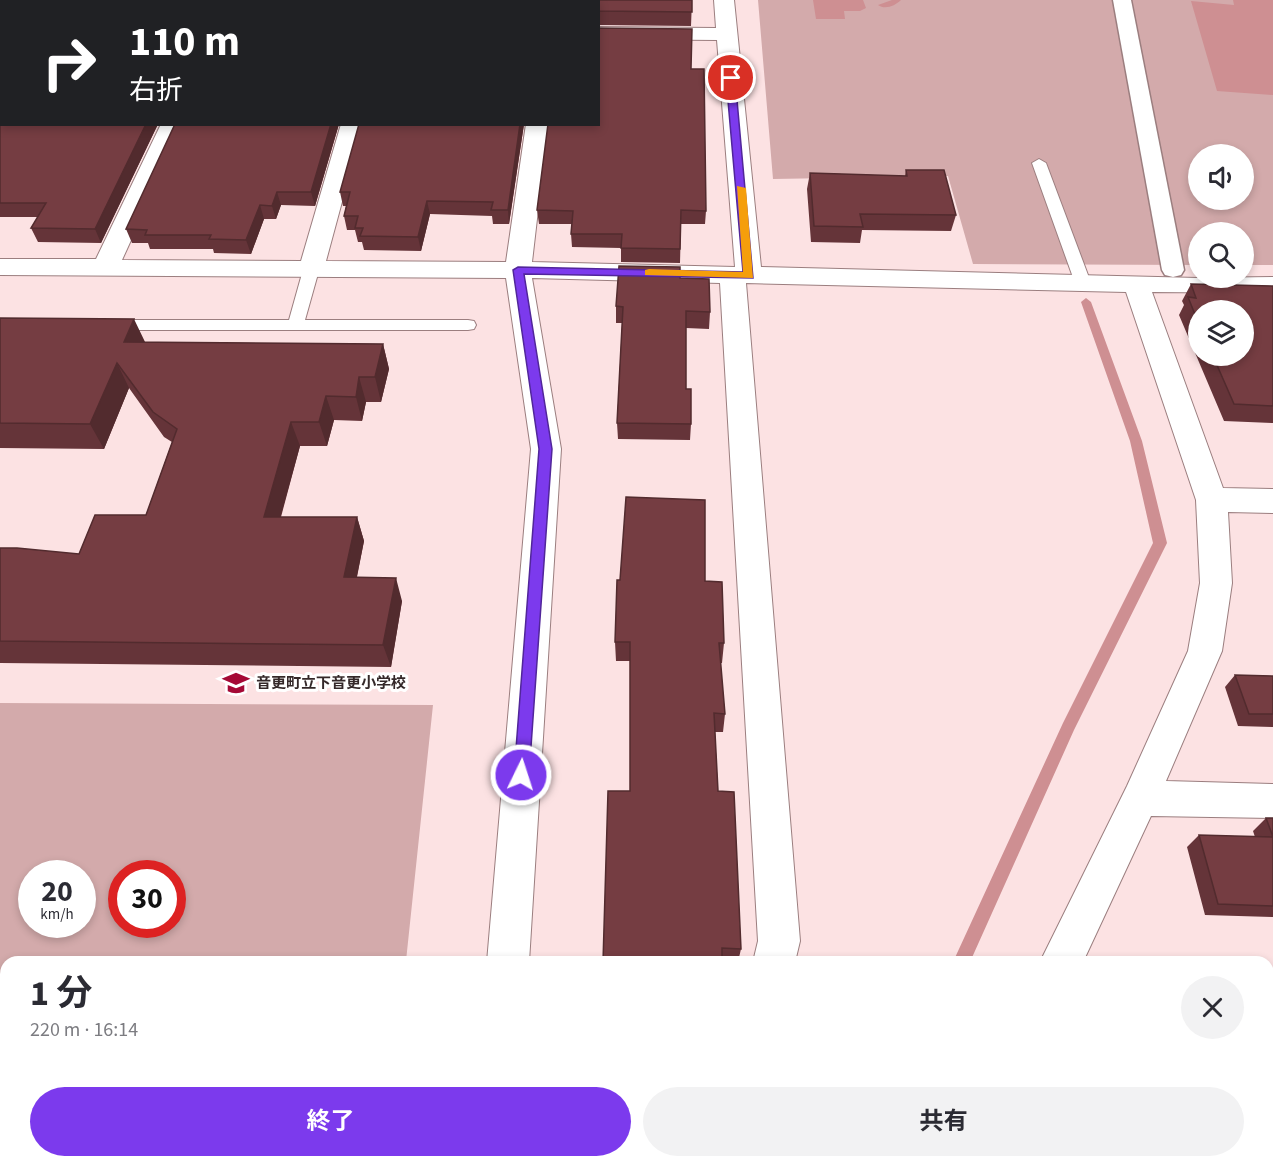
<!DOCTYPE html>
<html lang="ja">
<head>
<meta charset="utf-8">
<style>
	body { margin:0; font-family:"Source Sans 3","Noto Sans JP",sans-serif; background:#f2f2f3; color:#2b2b33; height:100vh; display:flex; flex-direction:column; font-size:22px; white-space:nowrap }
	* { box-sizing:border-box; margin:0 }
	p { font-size:20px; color:#7c7c81 }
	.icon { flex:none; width:33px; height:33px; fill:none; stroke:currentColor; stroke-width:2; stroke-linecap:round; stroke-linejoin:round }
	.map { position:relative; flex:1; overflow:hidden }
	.panel { position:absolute; left:0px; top:956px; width:1274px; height:212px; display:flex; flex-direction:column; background:#fff; border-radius:18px 18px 0 0; box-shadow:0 3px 9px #0003 }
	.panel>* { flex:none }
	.top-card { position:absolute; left:0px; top:0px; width:600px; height:126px; box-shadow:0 3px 9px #0003; background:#202124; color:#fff; overflow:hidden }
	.tools { position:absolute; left:1188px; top:144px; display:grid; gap:12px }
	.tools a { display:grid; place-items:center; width:66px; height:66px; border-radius:50%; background:#fff; box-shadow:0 3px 9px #0003; font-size:30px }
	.speed { position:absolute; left:18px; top:860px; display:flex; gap:12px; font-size:30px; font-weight:700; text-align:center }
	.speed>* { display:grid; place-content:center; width:78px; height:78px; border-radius:50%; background:#fff; box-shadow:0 3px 9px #0003; line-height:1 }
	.speed small { font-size:15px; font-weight:400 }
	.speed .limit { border:9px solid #d22; background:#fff; color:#111 }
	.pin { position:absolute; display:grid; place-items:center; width:51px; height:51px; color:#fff; margin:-26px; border:3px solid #fff; border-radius:50%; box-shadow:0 2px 6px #0007 }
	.me { position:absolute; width:66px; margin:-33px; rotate:4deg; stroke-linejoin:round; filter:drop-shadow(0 0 4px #0008) }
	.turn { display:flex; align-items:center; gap:21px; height:126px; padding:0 30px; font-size:27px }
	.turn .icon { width:78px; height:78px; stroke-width:2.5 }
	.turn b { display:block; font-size:42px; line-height:51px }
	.round { display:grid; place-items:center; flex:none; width:63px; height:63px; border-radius:32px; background:#f2f2f3 }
	.head { display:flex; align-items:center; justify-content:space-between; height:102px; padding:0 30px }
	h1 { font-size:36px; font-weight:700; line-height:45px }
	.action { display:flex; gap:12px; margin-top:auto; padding:12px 30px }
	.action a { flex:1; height:69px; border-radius:36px; background:#7c3aed; color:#fff; font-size:24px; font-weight:700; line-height:69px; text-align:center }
	.action a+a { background:#f2f2f3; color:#2b2b33 }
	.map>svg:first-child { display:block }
	.green { fill:#d3aaab; fill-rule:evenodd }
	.water { fill:#ce8f92 }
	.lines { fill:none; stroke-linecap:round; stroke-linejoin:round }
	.stream { fill:#ce8f92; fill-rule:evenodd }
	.service-casing { stroke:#9b7e7f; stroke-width:2 }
	.pedestrian-casing { stroke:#9b7e7f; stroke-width:3 }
	.minor-casing { stroke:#9b7e7f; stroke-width:2 }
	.service { fill:#fff; fill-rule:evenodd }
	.pedestrian { fill:#fff; fill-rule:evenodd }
	.minor { fill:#fff; fill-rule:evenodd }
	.wall { fill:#653439; fill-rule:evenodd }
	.shaded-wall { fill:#522b2e }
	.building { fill:#753d42; stroke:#522b2e; stroke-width:1.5 }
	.route { fill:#7c3aed; stroke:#51269a; stroke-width:1.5 }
	.slow { fill:#f59e0b }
	.labels { text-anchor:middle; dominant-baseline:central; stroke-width:6; stroke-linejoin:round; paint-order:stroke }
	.poi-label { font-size:15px; font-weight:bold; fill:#342829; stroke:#fff; text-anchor:start }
</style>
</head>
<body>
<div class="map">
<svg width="1273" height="1166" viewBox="0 0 1273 1166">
	<rect width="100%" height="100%" fill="#fce2e3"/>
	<path class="green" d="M758 0H1273V265H1244V232H1198V265L973 264 948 176 773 179ZM1198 154H1244V200H1198Z
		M0 703 433 705 406 961 6 962V1161H355L351 1166H0ZM32 873H82V924H32ZM122 873H172V924H122Z"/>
	<path class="water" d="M813 0H863L866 8 860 11H844L845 19H816Z
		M1233 0H1273V95L1217 91 1191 1 1234 5Z"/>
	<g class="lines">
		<path class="stream" d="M892 0H901C895 6 885 10 878 5Z
			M1086 298 1091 302 1142 441 1167 543 1074 730 970 962H953L1063 723 1153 543 1130 441 1081 302Z
			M859 1161H878L876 1166H857Z"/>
		<g class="service-casing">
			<path id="service" d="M1039 159 1046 163 1091 283 1088 286 1083 288 1075 283 1032 163Z
				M311 265 319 270 305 320H468L474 321 476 325 474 329 468 330H111L105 329 103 325 105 321 111 320H289L303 270Z"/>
		</g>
		<g class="pedestrian-casing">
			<path id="pedestrian" d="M1113 0H1131L1184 270 1181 275 1173 277 1165 275 1162 270Z"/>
		</g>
		<g class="minor-casing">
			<path id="minor" d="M714 0H734L761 267 1198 278 1273 277V293L1152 292 1223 488 1273 489V513L1228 512 1232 583 1222 651 1166 781 1273 784V818L1151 816 1083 962H1040L1127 786 1188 651 1200 583 1196 500 1126 292 746 283 800 941 795 962H753L758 941 720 283 532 278 561 449 529 962H487L531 449 506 278 0 275V259H96L161 124H184L122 260 301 261 341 124H363L326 261 506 262 526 124H548L532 262 735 267 717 40 598 39V27L716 28Z
				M470 1161H516V1166H470Z
				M705 1161H751L750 1166H704Z
				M941 1161H987L985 1166H939Z"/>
		</g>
		<use href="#service" class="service"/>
		<use href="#pedestrian" class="pedestrian"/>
		<use href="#minor" class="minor"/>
	</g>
	<path class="wall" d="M0 0H692L691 26 598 25V2L2 124H158L101 243 38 242 31 228 38 217H0Z
		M691 69 706 211 705 224H681L680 263 621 262V248L572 247 571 234 572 224H539L537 210Z
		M339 124 315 206 281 205 276 219H264L251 254 214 253 213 249H150L148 243H132L126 229Z
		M524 124 509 224H493L492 216 430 214 421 251 364 250 362 242H358L355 230H347L344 216 346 206H343L340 192Z
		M906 170 956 215 951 231 862 230 860 243 811 242 807 189 810 173 905 176Z
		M680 278 710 312 709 329 686 328V389L691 424 690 440 618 439 617 423 622 323H616V306Z
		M1191 284 1273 286V423L1224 421 1179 315 1184 305 1182 301ZM1198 310 1244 356H1198Z
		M0 318 145 342 383 344 389 369 381 402H366L362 421 334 420 327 446H300L281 517H357L364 541 357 577 402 601 391 667 0 663V548L79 554 146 515 172 442 164 437 129 388 104 449 0 448Z
		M705 581 724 643 722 663H720L725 714 723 732H715L718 791 741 949 738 962H603L630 791V661H616L615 642Z
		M1235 675 1273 676V727L1238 726 1225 687Z
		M1266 818H1273V917L1205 915 1187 847 1199 835 1255 837 1253 831Z
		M1268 1023H1273V1135H1268Z
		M1039 1161H1173L1175 1166H1094V1164L1039 1163Z"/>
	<path class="shaded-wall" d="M146 124H158L101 243 95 229Z
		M331 124H339L315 206 311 192Z
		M520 124H524L509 224 508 210Z
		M277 192 281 205 276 219 272 206Z
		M427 201 430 214 421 251 418 237Z
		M260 205 264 219 251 254 246 240Z
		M134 319 146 344 124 342Z
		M383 344 389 369 381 402 375 377Z
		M117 363 129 388 104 449 90 424Z
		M359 377 366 402 362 421 356 397Z
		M326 396 334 420 327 446 319 422Z
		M291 422 300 446 274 540 264 517Z
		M357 517 364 541 352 600 344 577Z
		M396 578 402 601 391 667 383 645Z"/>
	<path class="building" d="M0 0H692V12L598 11V2H2V124H146L95 229 31 228 46 203H0Z
		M598 28 692 29 691 69H704L706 211 681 210 680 249 621 248 622 234H571L573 211 537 210 548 124H598Z
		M175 124H331L311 192H277L272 206 260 205 246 240 209 239 211 235H145L147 230 126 229Z
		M359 124H520L508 210H491L493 202 427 201 418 237 360 236 363 228H355L358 216H344L350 192H340Z
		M906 170H944L956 215 860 214 863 227 814 226 810 173 907 176Z
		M619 266 680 267V278L709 279 710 312 686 311V389H691V424L617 423 623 307 616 306Z
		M1191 284 1273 286V406L1234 404 1213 356H1244V310H1198V322L1188 297 1196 298Z
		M0 318 134 319 124 342 383 344 375 377H359L356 397 326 396 319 422H291L264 517H357L344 577 396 578 383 645 0 641V548H17L79 554 95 515H146L177 429 153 412 117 363 90 424 0 423Z
		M626 497 705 500V581L722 582 724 643H719L725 714 714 713 718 791 734 792 741 949 722 948V962H603L608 791H630V642H615L617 580H620Z
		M1235 675 1273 676V714H1249Z
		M1266 818H1273V906L1218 904 1199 835 1273 837Z
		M1268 1023H1273V1128H1268Z
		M1107 1161H1173L1175 1166H1108Z"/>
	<path class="route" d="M731 75 735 78 753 278 524 274 552 449 529 775 527 780 521 782 516 780 514 775 539 449 513 270 518 267 743 272 726 78Z"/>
	<path class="slow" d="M737 186 746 188 753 278 645 275V270L649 269 743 272Z"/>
	<defs>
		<g id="school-bare" transform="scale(2.07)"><path d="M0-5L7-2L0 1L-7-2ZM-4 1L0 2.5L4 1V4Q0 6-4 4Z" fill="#a50936" stroke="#fff" stroke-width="2.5" paint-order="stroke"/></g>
	</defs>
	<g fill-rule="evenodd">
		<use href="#school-bare" x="236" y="683"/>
	</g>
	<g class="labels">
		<g class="poi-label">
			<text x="256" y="683">音更町立下音更小学校</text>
		</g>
	</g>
</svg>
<div class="tools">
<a><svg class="icon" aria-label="sound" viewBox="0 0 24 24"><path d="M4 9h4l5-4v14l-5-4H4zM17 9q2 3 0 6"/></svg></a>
<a><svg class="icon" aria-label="search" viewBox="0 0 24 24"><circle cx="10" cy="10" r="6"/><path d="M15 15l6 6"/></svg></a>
<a><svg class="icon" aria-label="layers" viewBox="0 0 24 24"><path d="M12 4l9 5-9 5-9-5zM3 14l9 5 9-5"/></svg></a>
</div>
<div class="speed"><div>20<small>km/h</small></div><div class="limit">30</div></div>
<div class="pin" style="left:731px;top:78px;background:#d93025"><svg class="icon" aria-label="arrive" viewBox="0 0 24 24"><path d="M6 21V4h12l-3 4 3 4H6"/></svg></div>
<svg class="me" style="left:521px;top:775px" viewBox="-20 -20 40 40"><circle r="17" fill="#7c3aed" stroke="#fff" stroke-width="3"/><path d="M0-11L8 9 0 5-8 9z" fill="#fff"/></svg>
<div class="top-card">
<div class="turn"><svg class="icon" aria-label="right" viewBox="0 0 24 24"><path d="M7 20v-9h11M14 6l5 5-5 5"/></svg><div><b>110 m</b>右折</div></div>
</div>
<section class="panel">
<div class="head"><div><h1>1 分</h1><p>220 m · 16:14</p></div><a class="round"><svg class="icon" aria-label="close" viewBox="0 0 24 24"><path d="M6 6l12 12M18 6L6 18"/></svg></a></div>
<div class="action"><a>終了</a><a>共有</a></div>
</section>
</div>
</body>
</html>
